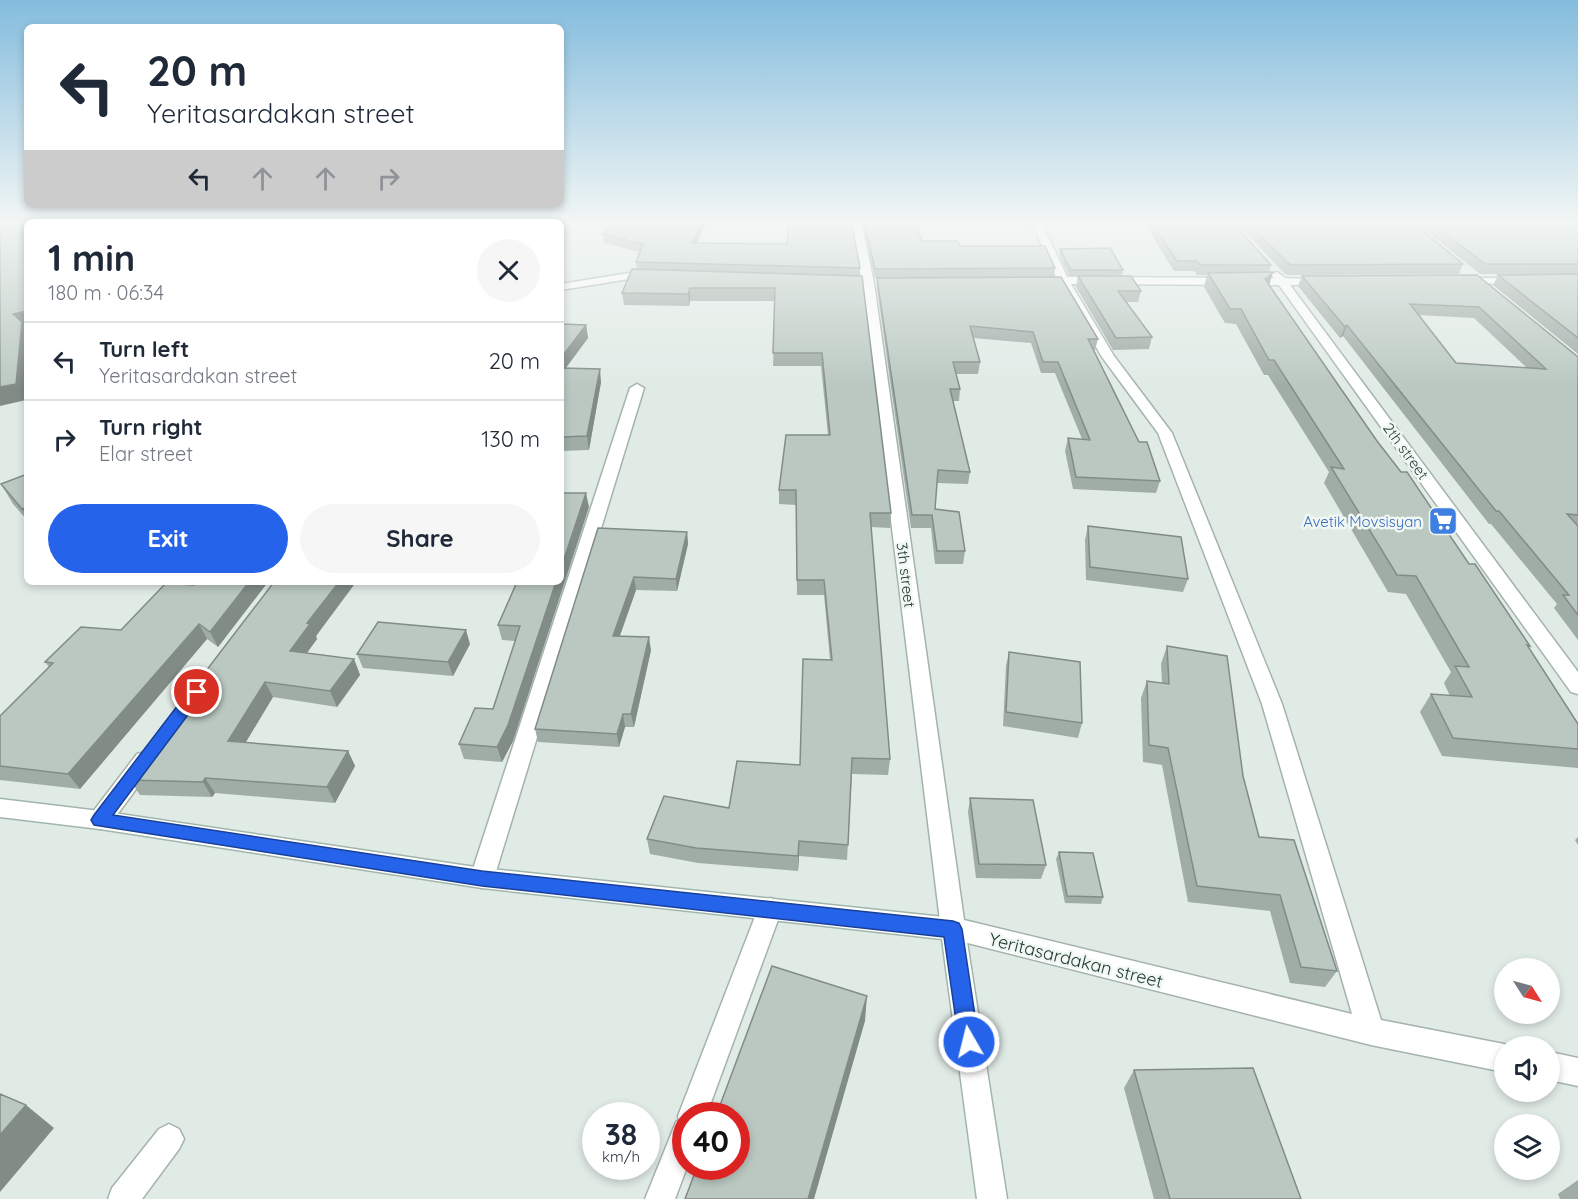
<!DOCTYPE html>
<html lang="en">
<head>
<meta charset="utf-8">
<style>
	body { margin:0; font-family:Quicksand,sans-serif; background:#f6f6f7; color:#1f2937; height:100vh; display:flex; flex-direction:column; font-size:22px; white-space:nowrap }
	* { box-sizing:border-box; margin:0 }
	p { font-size:20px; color:#747a83 }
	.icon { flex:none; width:33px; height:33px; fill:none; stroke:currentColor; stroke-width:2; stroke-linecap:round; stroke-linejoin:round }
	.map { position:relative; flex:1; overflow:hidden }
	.drawer { position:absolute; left:24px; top:219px; width:540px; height:366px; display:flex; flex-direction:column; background:#fff; border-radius:9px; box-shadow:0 3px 9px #0003 }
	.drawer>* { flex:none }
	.guide { position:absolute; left:24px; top:24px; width:540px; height:183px; border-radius:9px; box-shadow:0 3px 9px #0003; background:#fff; color:#1f2937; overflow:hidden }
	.needle { width:39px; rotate:126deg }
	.fabs { position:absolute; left:1494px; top:958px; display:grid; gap:12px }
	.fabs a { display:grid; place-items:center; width:66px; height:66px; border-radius:50%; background:#fff; box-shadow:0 3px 9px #0003; font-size:30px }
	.speed { position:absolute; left:582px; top:1102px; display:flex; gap:12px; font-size:30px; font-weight:700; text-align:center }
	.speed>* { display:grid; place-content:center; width:78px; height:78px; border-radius:50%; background:#fff; box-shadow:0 3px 9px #0003; line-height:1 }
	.speed small { font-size:15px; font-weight:400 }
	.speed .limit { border:9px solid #d22; background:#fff; color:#111 }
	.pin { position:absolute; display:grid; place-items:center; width:51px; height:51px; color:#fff; margin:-26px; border:3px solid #fff; border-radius:50%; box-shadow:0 2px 6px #0007 }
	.me { position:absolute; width:66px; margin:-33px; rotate:352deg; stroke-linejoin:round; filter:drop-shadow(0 0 4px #0008) }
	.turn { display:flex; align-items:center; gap:21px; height:126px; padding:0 24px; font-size:27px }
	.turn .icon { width:78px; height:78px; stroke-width:2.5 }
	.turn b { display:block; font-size:42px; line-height:51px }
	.lanes { display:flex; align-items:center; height:57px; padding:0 24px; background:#0003; justify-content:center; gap:30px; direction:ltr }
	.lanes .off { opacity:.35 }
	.round { display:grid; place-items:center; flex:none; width:63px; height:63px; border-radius:32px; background:#f6f6f7 }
	.headline { display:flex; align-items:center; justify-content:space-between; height:102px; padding:0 24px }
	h1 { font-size:36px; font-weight:700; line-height:45px }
	.primary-button { display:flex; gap:12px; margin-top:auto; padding:12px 24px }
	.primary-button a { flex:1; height:69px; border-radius:36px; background:#2563eb; color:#fff; font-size:24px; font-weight:700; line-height:69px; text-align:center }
	.primary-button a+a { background:#f6f6f7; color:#1f2937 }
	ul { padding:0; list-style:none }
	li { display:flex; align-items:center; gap:18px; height:78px; padding:0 24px; border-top:2px solid #e0e1e3 }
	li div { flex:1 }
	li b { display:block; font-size:22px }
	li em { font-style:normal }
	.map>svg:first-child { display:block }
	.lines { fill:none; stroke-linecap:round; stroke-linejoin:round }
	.street-casing { stroke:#a4b3ac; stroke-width:3 }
	.secondary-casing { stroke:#a0b6ad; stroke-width:3 }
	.street { fill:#fff; fill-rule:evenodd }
	.secondary { fill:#fff; fill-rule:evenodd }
	.wall { fill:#a0aca6; fill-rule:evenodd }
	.shaded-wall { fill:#828c87 }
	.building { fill:#bac8c1; stroke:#828c87; stroke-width:1.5; fill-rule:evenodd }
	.route { fill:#2563eb; stroke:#184099; stroke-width:1.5 }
	.labels { text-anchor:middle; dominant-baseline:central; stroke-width:5; stroke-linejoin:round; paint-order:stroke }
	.street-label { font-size:15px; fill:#223b32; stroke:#f1f8f4 }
	.shop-label { font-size:15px; fill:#366cbe; stroke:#f1f8f4; text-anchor:end }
	.near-street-label { font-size:18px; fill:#223b32; stroke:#f1f8f4 }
</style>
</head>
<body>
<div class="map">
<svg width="1578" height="1199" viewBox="0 0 1578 1199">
	<rect width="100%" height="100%" fill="#e1ebe6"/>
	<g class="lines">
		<g class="street-casing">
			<path id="street" d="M851 221H861L874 283 964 920 1352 1014 1262 704 1158 433 1102 357 1059 284 1039 283 1033 280 1039 277H1056L1031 221H1041L1067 277 1274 278 1271 275 1277 272 1285 278 1327 280V284L1323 285H1290L1578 672V694L1571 692 1279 285 1071 284 1114 356 1172 433 1282 704 1381 1020 1504 1044 1511 1047H1504V1072L1371 1045 944 937 941 929 862 283Z
				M629 273 654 274 660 277 654 280 629 279 561 290V284Z
				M1462 278H1518L1524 281 1518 284 1458 283 1456 281Z
				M637 384 644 388 494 878 490 885 482 888 474 885 470 878 630 388Z
				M145 752 153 754 156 760 153 766 108 827 100 829 92 827 89 820 92 813 137 754Z
				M770 898 779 901 782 909 706 1116H686V1167H687L675 1199H645L676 1122 679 1120 678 1116 758 909 761 901Z
				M1550 1052 1578 1058V1086L1550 1080Z
				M169 1124 179 1129 184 1139 179 1149 142 1199H108L112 1188 159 1129Z"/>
		</g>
		<g class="secondary-casing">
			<path id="secondary" d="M0 799 100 811 482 868 953 918 962 921 965 929 1007 1199H977L942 939 482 888 100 829 0 817Z"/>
		</g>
		<use href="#street" class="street"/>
		<use href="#secondary" class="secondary"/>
	</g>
	<path class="wall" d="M618 221H706L697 243 860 268 859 276 891 513 890 528 871 527 890 759 888 775 852 774 847 860 799 856 798 871 698 863 650 854 647 839 729 808 800 765 830 660 824 595H797L796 505 779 504V490L828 435 821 366H773L775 301H690L689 306 624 305 622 293 637 270 636 262 640 252 604 243 603 234Z
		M861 221H915L922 241 960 246 1055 268 1054 277 1098 339 1095 350H1094L1139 442 1160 481 1156 493 1073 489 1065 451 1068 438 1082 439 1055 373H1041L1031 343 973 338 980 362 978 374H956L960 389 959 401H953L970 472 968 484 937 483 935 509 965 551 963 564H935L931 528H911L877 288V278H875Z
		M1143 221H1231L1271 265 1269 272V285L1377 441 1530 646 1528 648 1578 724V768L1442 756 1420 712 1431 694 1450 696 1444 683 1451 672 1406 594 1388 592 1324 483 1329 472 1268 375H1264L1236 324 1225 323 1204 287 1207 275H1197L1194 271H1174Z
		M1235 221H1411L1463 264 1459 274 1288 275 1285 274Z
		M1415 221H1578V354L1493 285 1498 275 1558 274H1480L1415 222Z
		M1060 249 1123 270 1122 275 1069 276 1059 255Z
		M1477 275 1578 357V640L1554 608 1557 604 1491 524H1489L1343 336 1340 338 1298 286 1302 276ZM1418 315 1474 318 1527 368 1456 363Z
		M1078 276 1141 291 1138 302H1126L1152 337 1149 349 1113 350 1076 287Z
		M561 324 586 325 588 338 566 368 601 382 589 450 561 451Z
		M27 474V520L13 504 1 484Z
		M589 507 513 741 502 762 464 759 459 744 493 709 515 641 502 640 498 625 516 583 489 582H561Z
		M1088 526 1188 579 1183 592 1086 580 1085 540Z
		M598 528 687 532 688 544 677 591 636 590 620 636 651 650 634 727H625L619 747 538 742 535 729Z
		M197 582H268L218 647 207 639 80 789 0 780V716L49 667 45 662 121 630 194 585Z
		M274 582H356L316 636 317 639 307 653 354 659 360 675 337 707 273 697 245 743 348 751 355 766 335 803 215 793 212 797 140 795 130 780Z
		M470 644 453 676 363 668 357 654Z
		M1167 646 1243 776 1259 837 1337 971 1325 987 1290 983 1270 911 1188 902 1162 765 1143 762 1141 698 1147 681 1162 683 1161 664Z
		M1009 652 1082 723 1078 738 1003 726 1006 666Z
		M970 798 1046 865 1041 879 976 878 968 812Z
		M1578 837V845L1575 840Z
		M1059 852 1103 897 1101 904 1065 903 1056 859Z
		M1134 1070 1301 1199H1154L1124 1088Z
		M1578 1180V1199H1560L1558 1194Z"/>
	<path class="shaded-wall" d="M702 221H706L693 252 692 243Z
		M1273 272 1269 286 1265 279Z
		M690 288V301L689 306 688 294Z
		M27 311V328H25L27 332V385L26 400 0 406V387L13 314Z
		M586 325 588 338 561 374V358Z
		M1347 325 1343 336 1340 338 1345 327Z
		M600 369 601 382 589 450 587 436Z
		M586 493 589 507 513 741 502 762 497 747 556 582H561V568Z
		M27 507V516L22 509Z
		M687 532 688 544 677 591 676 579Z
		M634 577 636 590 615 649 613 636Z
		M249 582H268L218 647 210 632Z
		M339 582H356L316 636 317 639 297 666 290 651 307 623Z
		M199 624 207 639 80 789 68 774Z
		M466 630 470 644 453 676 448 662Z
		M649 637 651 650 634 727 631 714Z
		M354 659 360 675 337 707 330 691Z
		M265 682 273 697 237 757 228 741Z
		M623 714 625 727 619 747 617 734Z
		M348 751 355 766 335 803 327 787Z
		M205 778 215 793 212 797 203 782Z
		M799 841V856L798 871V856Z
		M867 996 865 1021 814 1199H808Z
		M26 1105 54 1128 0 1192V1135Z"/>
	<path class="building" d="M0 221H50V222H27V311L13 314 22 322 16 384 0 387Z
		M55 221H303L304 222H56Z
		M316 221H538L536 222H316Z
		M618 221H702L692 243 787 244 789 221H851L860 268 636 262 643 244 603 234Z
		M864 221H915L922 241H957L960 246H1045L1055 268 875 269Z
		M1151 221H1231L1271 265H1200L1197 261H1177Z
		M1246 221H1411L1463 264 1292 265 1289 264Z
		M1429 221H1578V264H1485Z
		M1110 248 1123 270H1071L1060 249Z
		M632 269 862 276 891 513H870L890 759 852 758 848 845 799 841 798 856 696 848 647 839 664 796 729 808 737 761 800 765 803 659 832 660 824 580H797L796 490H779L786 435H830L822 353H773L775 288H690L688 294 622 293Z
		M1273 272 1265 279 1377 441 1401 472H1407L1469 564H1475L1530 646 1527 645 1578 724V749L1453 738 1431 694 1472 697 1455 666 1469 667 1416 576 1397 575 1331 467 1344 469 1274 360H1269L1241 309H1230L1208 273Z
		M1578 274V338L1498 275Z
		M1477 275 1578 357V515L1567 514 1578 526V615L1563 595H1569L1499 511H1496L1347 325 1345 327 1302 276ZM1410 304 1479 307 1546 369 1456 363Z
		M1078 276H1131L1141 291H1118L1152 337 1116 338Z
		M1061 277 1098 339H1088L1139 442H1147L1160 481 1076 477 1068 438 1090 440 1058 362H1043L1033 332 970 326 980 362H953L960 389H950L970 472 938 470 935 509 959 512 965 551H937L932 515H912L877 278Z
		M561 324 586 325 561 358Z
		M561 368 600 369 587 436 561 437Z
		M27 474V507L22 509 1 484Z
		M561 493H586L561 568Z
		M1088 526 1181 537 1188 579 1090 567Z
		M598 528 687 532 676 579 634 577 613 636 649 637 631 714H623L617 734 535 729Z
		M197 582H249L210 632 199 624 68 774 0 766V716L53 663 45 662 81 627 121 630 166 583 194 585Z
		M274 582H339L307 623 310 624 290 651 354 659 330 691 265 682 228 741 348 751 327 787 205 778 203 782 130 780 196 684Z
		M517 582H556L508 725 497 747 459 744 475 708 493 709 520 626 498 625Z
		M378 622 466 630 448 662 357 654Z
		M1167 646 1227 656 1243 776 1259 837 1294 840 1337 971 1301 967 1280 895 1197 886 1168 748 1149 745 1147 681 1169 684Z
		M1009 652 1080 662 1082 723 1006 712Z
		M970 798 1033 800 1046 865 979 864Z
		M1059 852 1093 853 1103 897 1067 896Z
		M772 966 867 996 808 1199H685L697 1167H736V1116H716Z
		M1253 1068 1301 1199H1170L1134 1070Z
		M0 1094 26 1105 0 1135Z"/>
	<linearGradient id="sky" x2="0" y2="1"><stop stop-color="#83bcdd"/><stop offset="0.57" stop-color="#f2f6f4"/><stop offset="1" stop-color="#f2f6f4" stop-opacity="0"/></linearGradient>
	<rect width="1578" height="388" fill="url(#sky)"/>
	<path class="route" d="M197 686 202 688 204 692 202 696 113 815 482 871 953 921 959 923 962 929 979 1042 976 1049 969 1052 962 1049 959 1042 944 937 482 886 94 825 91 820 94 815 191 688Z"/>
	<defs>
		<g id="supermarket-square" transform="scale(1.5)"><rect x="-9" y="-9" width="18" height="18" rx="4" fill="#3f7fe0" stroke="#f1f8f4"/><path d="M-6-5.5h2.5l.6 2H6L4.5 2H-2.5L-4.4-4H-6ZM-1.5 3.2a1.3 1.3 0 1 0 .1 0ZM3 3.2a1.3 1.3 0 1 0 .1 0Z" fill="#fff"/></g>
	</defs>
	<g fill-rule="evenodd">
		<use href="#supermarket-square" x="1443" y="521"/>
	</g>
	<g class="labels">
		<g class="street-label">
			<text transform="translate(1406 451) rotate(54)">2th street</text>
			<text transform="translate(906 575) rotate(83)">3th street</text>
		</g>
		<g class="shop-label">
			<text x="1422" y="521">Avetik Movsisyan</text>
		</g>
		<g class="near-street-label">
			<text transform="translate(1076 960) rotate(14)">Yeritasardakan street</text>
		</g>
	</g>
</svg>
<div class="fabs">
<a><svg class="needle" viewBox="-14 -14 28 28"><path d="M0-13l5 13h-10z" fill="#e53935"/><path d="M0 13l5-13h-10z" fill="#747a83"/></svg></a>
<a><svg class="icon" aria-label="sound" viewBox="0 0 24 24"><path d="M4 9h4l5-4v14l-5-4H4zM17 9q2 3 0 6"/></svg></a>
<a><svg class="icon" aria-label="layers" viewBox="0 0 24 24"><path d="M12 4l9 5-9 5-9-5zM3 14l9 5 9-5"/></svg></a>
</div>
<div class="speed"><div>38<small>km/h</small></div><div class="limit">40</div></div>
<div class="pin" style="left:197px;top:692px;background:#d93025"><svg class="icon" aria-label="arrive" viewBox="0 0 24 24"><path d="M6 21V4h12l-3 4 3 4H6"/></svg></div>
<svg class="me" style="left:969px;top:1042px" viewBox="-20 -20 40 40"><circle r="17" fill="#2563eb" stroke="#fff" stroke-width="3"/><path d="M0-11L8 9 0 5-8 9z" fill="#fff"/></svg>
<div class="guide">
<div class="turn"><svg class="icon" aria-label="left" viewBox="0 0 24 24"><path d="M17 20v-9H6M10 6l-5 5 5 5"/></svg><div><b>20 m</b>Yeritasardakan street</div></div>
<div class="lanes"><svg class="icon" aria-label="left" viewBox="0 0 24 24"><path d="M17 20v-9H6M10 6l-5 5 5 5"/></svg><svg class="icon off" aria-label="ahead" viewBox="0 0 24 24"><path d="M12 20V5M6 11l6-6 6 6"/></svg><svg class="icon off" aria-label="ahead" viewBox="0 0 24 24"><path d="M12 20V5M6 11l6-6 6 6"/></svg><svg class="icon off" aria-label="right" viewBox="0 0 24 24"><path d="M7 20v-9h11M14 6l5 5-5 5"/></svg></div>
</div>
<section class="drawer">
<div class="headline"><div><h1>1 min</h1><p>180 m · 06:34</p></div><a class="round"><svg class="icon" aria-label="close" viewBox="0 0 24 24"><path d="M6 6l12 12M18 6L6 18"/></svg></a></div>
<ul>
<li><svg class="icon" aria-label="left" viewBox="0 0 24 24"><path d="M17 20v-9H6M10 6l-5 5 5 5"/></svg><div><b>Turn left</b><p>Yeritasardakan street</p></div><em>20 m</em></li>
<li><svg class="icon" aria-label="right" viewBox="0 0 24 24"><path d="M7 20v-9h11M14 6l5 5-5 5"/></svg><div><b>Turn right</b><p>Elar street</p></div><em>130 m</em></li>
</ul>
<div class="primary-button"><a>Exit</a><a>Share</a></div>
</section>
</div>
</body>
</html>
